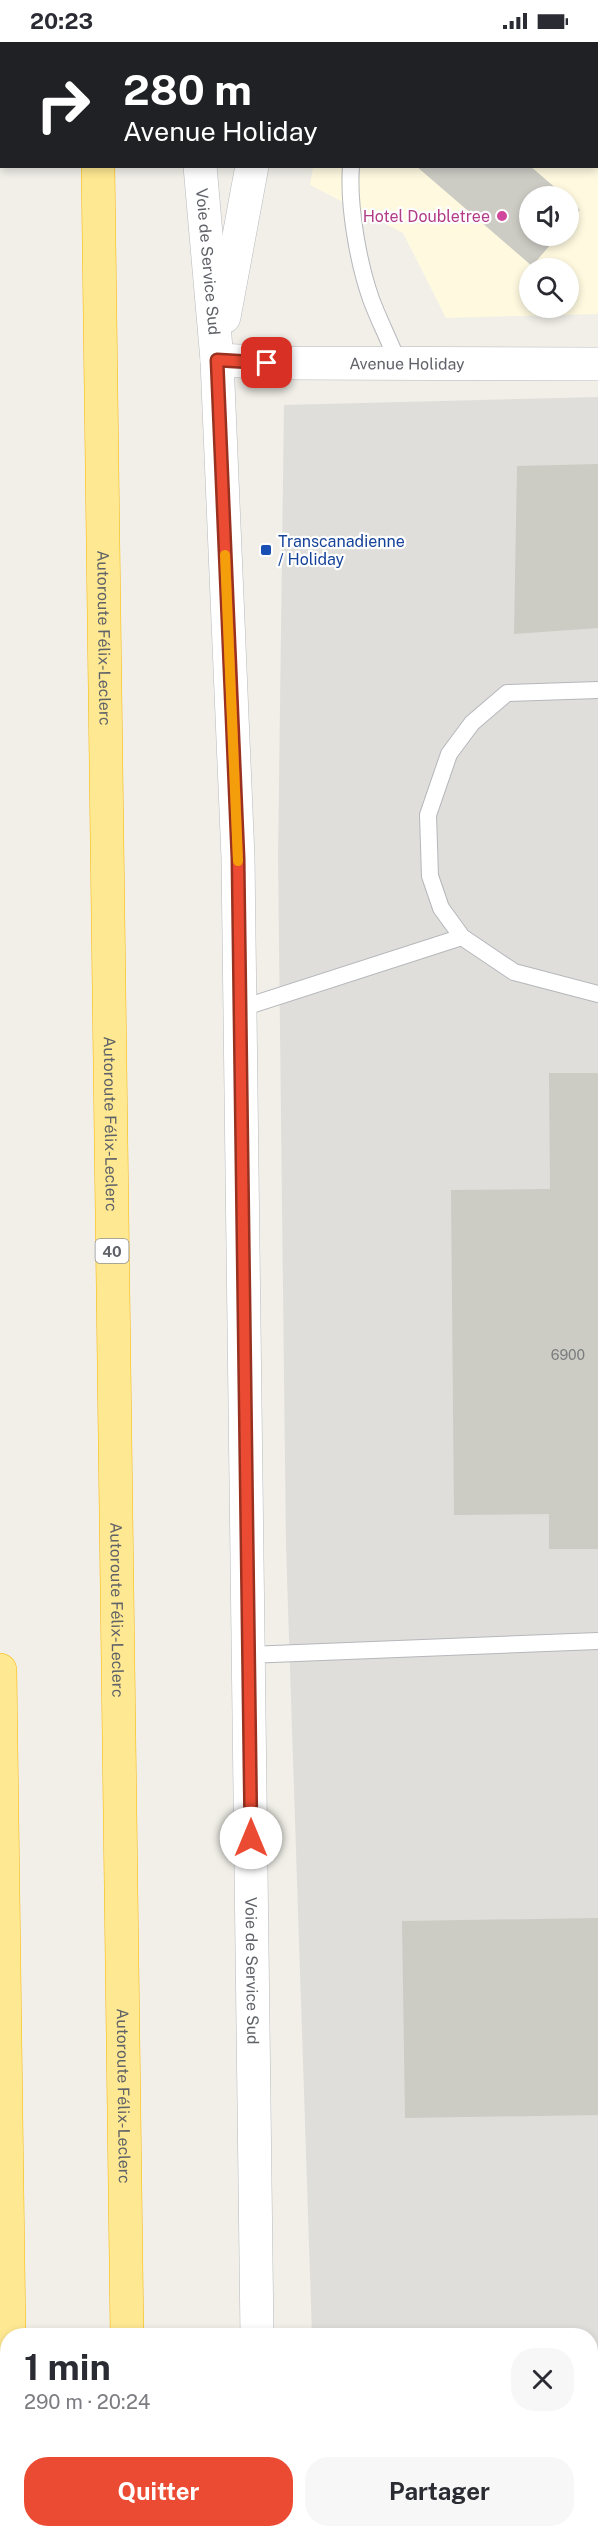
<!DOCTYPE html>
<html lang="fr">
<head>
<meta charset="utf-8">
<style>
	body { margin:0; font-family:"Public Sans",sans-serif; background:#f7f7f7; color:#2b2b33; height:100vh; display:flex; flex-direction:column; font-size:22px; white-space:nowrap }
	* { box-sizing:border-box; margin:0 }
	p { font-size:20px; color:#7c7c81 }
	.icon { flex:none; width:33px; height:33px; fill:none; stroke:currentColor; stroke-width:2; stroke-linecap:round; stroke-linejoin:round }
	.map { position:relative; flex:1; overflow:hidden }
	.details { position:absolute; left:0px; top:2286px; width:598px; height:210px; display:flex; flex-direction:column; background:#fff; border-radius:24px 24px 0 0; box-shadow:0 3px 9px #0003 }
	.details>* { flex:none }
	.banner { position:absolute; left:0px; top:0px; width:598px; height:126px; box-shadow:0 3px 9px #0003; background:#202124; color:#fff; overflow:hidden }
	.controls { position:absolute; left:519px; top:144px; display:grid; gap:12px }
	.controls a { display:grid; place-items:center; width:60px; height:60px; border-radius:50%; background:#fff; box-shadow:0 3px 9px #0003; font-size:30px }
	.pin { position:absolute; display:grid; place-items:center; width:51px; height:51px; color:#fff; margin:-26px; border-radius:12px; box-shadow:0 3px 9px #0006 }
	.me { position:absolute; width:66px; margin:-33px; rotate:0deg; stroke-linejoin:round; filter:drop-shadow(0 0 4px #0008) }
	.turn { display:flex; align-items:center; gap:21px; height:126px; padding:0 24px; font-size:27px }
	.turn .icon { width:78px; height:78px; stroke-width:2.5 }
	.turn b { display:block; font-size:42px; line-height:51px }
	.round { display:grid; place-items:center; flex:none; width:63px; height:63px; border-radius:24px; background:#f7f7f7 }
	.overview { display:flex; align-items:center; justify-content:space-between; height:102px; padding:0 24px }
	h1 { font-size:36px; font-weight:700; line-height:45px }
	.button { display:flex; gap:12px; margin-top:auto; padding:12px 24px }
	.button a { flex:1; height:69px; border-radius:24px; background:#ec4b33; color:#fff; font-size:24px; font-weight:700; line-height:69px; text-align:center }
	.button a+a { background:#f7f7f7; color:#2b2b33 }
	.status { display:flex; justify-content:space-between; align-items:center; height:42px; padding:0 30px; background:#fff; direction:ltr }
	.status svg { height:16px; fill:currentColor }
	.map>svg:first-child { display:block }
	.commercial { fill:#fef9df; fill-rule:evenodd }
	.industrial { fill:#e0deda }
	.building { fill:#cccbc4 }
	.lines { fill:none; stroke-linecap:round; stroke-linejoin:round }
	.lane-casing { stroke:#b5b7bc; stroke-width:18 }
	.street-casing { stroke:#b5b7bc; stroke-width:34 }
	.secondary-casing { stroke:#b6b9bf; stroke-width:34 }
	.highway-casing { stroke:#f9b700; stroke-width:34 }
	.lane { stroke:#fff; stroke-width:16 }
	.street { stroke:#fff; stroke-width:33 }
	.secondary { stroke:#fff; stroke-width:33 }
	.highway { stroke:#fee892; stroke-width:33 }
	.route-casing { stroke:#993121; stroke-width:15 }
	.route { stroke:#ec4b33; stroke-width:10 }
	.slow { stroke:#f59e0b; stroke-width:10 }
	.hotel-dot { fill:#d1479c; stroke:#fff; stroke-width:2 }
	.transit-dot { fill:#1a4fb4; stroke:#fff; stroke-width:2 }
	.labels { text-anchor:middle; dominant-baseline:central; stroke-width:4.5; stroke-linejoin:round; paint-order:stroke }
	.number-label { font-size:14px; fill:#7a7c7f }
	.shield { fill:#fff; stroke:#8f9195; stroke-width:1.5 }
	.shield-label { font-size:15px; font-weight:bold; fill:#5f6268 }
	.hotel-label { font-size:16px; fill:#b23c85; stroke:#fff; text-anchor:end }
	.street-label { font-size:16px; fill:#5f6268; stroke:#fff }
	.transit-label { font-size:16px; fill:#164399; stroke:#fff; text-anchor:start }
</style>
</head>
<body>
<div class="status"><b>20:23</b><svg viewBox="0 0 49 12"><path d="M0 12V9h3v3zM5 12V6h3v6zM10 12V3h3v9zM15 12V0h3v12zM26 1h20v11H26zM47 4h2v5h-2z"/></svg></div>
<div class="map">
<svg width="598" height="2496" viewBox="0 0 598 2496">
	<rect width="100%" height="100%" fill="#f1efe8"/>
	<path class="commercial" d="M333 0H598V272L446 276 403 191 310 143 313 125 597 124V2ZM530 154H568V194H530ZM530 226H568V266H530Z"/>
	<path class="industrial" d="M598 355V2496H305L306 2488H591V2294L312 2293 286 1505 278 816 284 363Z"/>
	<path class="building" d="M416 124H530L565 154H530V194H558L532 224Z
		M568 158 580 168 568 182Z
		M598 422V586L514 592 517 424Z
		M549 1031H598V1507H549V1472L454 1473 451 1148 550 1147Z
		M598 1876V2073L405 2076 402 1879Z
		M598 2446V2496H560V2488H591V2447Z
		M420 2488H519V2496H420Z"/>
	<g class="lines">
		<g class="lane-casing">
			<path id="lane" d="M375 2 376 0
				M351 124C348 163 358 220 371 257 379 279 390 299 398 321
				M598 648 507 651 472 681 449 712 428 773 430 834 441 866 462 895 514 930 598 952
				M239 967 462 895
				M248 1613 598 1599"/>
		</g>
		<g class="street-casing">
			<g id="street">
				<path id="s1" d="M217 318 282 321 598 322"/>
				<path d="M591 2359H598"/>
			</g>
		</g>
		<g class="secondary-casing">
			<g id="secondary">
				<path d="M192 0V2"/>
				<path d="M278 2V0"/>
				<path id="s2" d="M200 124 217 318 238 816 257 2294"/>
				<path d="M224 275 252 124"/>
				<path d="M260 2488V2496"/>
			</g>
		</g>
		<g class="highway-casing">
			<g id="highway">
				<path d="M96 0V2"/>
				<path id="s3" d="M98 124 127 2294"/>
				<path d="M0 1628 9 2294"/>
				<path d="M12 2488V2496"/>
				<path d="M129 2488V2496"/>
			</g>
		</g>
		<use href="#lane" class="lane"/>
		<use href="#street" class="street"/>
		<use href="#secondary" class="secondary"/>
		<use href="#highway" class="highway"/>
	</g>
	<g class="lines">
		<g class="route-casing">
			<path id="route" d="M251 1796 238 816 217 318 267 321"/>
		</g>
		<use href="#route" class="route"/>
		<path class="slow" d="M225 513 238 819"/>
	</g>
	<circle class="hotel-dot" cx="502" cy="174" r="6"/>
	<rect class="transit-dot" x="260" y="502" width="12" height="12" rx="3"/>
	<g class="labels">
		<g class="number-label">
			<text x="568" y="1313">6900</text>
		</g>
		<rect class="shield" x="95.5" y="1197" width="33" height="24" rx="4.5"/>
		<g class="shield-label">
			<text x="112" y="1209">40</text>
		</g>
		<g class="hotel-label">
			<text x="490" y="174">Hotel Doubletree</text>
		</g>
		<g class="street-label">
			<text stroke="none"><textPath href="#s2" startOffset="96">Voie de Service Sud</textPath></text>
			<text stroke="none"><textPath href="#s1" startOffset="190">Avenue Holiday</textPath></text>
			<text stroke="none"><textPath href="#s3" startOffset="472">Autoroute Félix-Leclerc</textPath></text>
			<text stroke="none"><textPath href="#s3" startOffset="958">Autoroute Félix-Leclerc</textPath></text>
			<text stroke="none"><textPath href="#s3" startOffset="1444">Autoroute Félix-Leclerc</textPath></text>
			<text stroke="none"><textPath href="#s2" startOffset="1806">Voie de Service Sud</textPath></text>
			<text stroke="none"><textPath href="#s3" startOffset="1930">Autoroute Félix-Leclerc</textPath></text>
		</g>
		<g class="transit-label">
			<text x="278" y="499">Transcanadienne<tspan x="278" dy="18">/ Holiday</tspan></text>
		</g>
	</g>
</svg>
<div class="controls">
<a><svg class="icon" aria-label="sound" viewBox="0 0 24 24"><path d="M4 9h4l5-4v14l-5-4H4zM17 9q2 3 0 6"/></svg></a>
<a><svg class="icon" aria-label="search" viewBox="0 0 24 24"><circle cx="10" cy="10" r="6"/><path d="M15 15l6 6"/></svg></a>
</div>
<div class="pin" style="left:267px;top:321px;background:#d93025"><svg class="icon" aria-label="arrive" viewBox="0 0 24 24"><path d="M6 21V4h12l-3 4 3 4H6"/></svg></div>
<svg class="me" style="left:251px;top:1796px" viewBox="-20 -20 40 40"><circle r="19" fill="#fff"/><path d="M0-13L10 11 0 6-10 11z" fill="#ec4b33"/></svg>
<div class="banner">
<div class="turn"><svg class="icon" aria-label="right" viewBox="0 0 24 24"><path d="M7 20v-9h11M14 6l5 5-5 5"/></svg><div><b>280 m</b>Avenue Holiday</div></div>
</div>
<section class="details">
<div class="overview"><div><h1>1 min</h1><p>290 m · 20:24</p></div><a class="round"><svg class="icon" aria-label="close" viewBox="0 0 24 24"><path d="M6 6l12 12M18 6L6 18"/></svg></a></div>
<div class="button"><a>Quitter</a><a>Partager</a></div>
</section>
</div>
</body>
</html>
